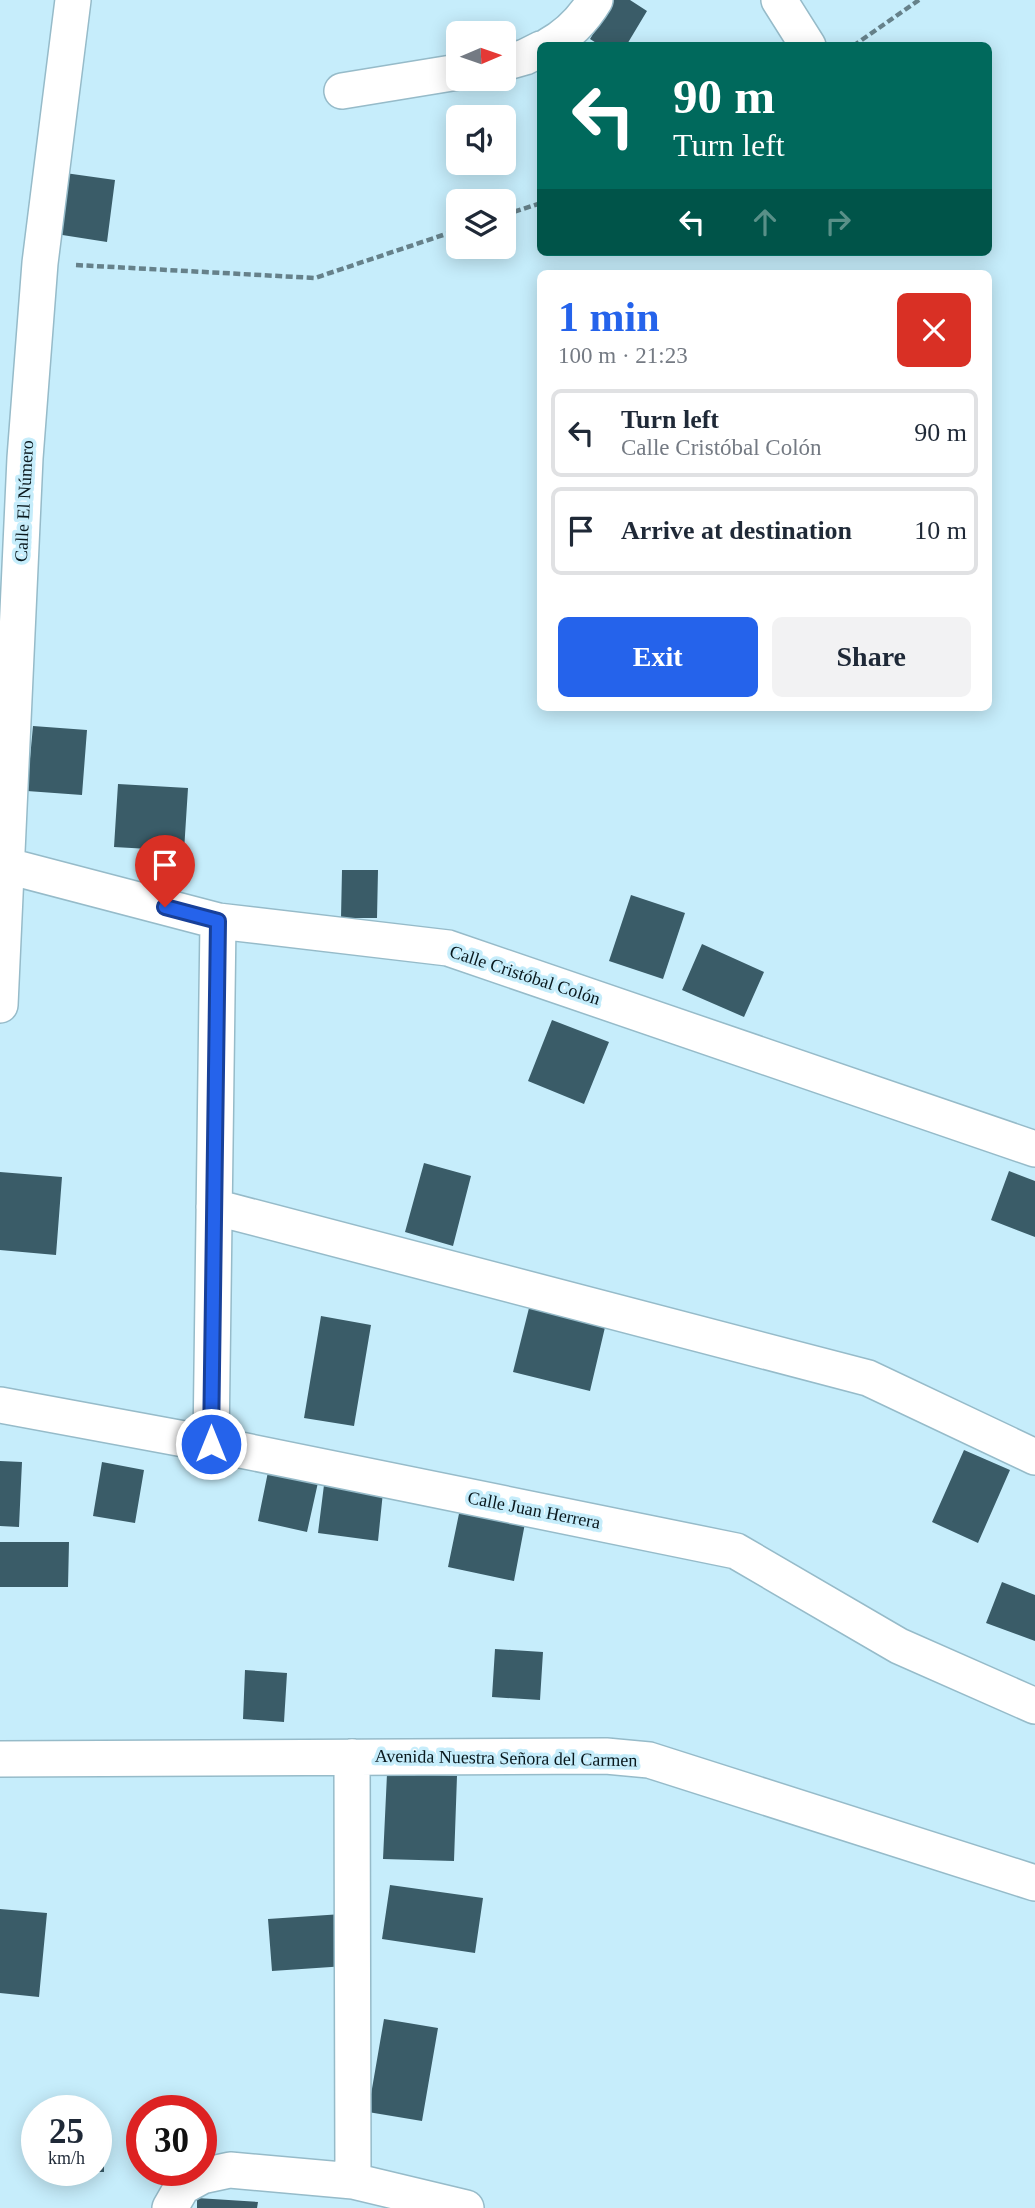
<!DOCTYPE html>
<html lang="en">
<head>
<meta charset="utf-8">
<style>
	body { margin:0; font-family:Georgia,serif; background:#f2f2f3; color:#1f2937; height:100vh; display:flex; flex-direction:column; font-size:26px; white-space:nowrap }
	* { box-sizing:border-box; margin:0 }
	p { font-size:23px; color:#747a83 }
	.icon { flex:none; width:38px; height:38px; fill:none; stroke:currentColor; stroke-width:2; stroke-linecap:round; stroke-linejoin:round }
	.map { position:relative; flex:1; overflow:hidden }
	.drawer { position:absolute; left:537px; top:270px; width:455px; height:441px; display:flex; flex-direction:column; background:#fff; border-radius:10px; box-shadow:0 4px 18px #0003 }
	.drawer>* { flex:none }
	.guide { position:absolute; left:537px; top:42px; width:455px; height:214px; border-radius:10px; box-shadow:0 4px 18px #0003; background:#00695c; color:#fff; overflow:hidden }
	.needle { width:46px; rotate:88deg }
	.fabs { position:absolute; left:446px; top:21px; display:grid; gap:14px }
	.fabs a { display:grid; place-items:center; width:70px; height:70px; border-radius:10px; background:#fff; box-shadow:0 4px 18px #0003; font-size:35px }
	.speed { position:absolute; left:21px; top:2095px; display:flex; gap:14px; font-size:35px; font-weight:700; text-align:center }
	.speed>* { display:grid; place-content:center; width:91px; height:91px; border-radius:50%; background:#fff; box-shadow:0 4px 18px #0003; line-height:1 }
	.speed small { font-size:18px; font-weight:400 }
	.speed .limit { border:10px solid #d22; background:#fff; color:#111 }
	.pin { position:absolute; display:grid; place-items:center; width:60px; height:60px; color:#fff; margin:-72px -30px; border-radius:50% 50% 50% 0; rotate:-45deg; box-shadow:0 0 7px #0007 }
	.pin .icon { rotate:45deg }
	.me { position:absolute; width:77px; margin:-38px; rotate:0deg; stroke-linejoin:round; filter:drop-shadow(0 0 5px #0008) }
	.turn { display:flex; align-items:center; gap:24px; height:147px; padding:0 21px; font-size:32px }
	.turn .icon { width:91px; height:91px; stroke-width:2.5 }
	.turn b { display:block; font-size:49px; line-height:60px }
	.lanes { display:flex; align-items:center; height:66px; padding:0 21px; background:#0003; justify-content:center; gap:35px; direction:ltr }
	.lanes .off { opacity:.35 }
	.round { display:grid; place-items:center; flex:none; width:74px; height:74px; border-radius:10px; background:#f2f2f3 }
	.head { display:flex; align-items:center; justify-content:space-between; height:119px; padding:0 21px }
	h1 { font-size:42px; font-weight:700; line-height:52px; color:#2563eb }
	.primary-button { display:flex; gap:14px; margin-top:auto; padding:14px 21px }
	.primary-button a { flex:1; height:80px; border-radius:10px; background:#2563eb; color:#fff; font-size:28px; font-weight:700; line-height:80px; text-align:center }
	.primary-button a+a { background:#f2f2f3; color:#1f2937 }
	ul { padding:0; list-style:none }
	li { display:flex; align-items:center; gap:21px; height:88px; margin:0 14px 10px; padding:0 7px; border:4px solid #e0e1e3; border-radius:10px }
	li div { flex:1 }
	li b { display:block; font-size:26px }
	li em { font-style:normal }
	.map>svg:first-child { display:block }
	.building { fill:#3a5c68 }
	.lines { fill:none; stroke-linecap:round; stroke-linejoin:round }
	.minor-casing { stroke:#96bbc9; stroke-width:38 }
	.path { stroke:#66818a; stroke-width:4.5; stroke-dasharray:7 3.5; stroke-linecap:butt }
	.minor { stroke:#fff; stroke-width:35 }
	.route-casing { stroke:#184099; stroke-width:18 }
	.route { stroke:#2563eb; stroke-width:12 }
	.labels { text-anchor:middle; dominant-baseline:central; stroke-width:7; stroke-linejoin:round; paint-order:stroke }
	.street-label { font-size:18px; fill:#09181d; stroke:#c6edfb }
</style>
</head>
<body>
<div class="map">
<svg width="1035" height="2208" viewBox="0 0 1035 2208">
	<rect width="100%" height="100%" fill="#c6edfb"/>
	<path class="building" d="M614 0H630L647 11 626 46H601L590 39Z
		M65 173 115 180 107 242 56 234Z
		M33 726 87 730 82 795 27 791Z
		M118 784 188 788 184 851 114 847Z
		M342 870H378L377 918H341Z
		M631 895 685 913 663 979 609 961Z
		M702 944 764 972 744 1017 682 990Z
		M552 1020 609 1042 584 1104 528 1081Z
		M424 1163 471 1176 453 1246 405 1232Z
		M1009 1171 1035 1181V1237L991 1220Z
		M0 1172 62 1177 56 1255 0 1250Z
		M530 1304 606 1323 590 1391 513 1372Z
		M321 1316 371 1325 354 1426 304 1418Z
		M964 1450 1010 1470 978 1543 932 1522Z
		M0 1461 22 1462 19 1527 0 1526Z
		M102 1462 144 1470 135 1523 93 1516Z
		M269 1467 319 1478 307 1532 258 1521Z
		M324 1485 383 1492 378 1541 318 1533Z
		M461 1504 526 1518 514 1581 448 1567Z
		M0 1542H69L68 1587H0Z
		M1002 1582 1035 1595V1641L986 1623Z
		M495 1649 543 1652 540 1700 492 1697Z
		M245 1670 287 1673 284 1722 243 1719Z
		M387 1774 457 1776 454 1861 383 1859Z
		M390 1885 483 1898 475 1953 382 1939Z
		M0 1909 47 1913 39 1997 0 1993Z
		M342 1914 346 1966 272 1971 268 1919Z
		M384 2019 438 2028 422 2121 368 2112Z
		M96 2124H104V2172H96Z
		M197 2198 258 2202 257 2208H197Z"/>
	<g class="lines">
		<g class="minor-casing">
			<path id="minor" d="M779 0 808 46
				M548 46C568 35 583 20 595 0
				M504 63 525 57 541 49
				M342 91 458 72
				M0 864 218 921 448 948 1035 1149
				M0 1005 25 458 40 263 73 0
				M214 1207 868 1378 1035 1457
				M0 1405 211 1444 736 1551 899 1646 1035 1706
				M211 1444 218 921
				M352 1757 353 2181
				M0 1759 606 1756 649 1760 1035 1883
				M170 2208 182 2187 202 2176 230 2170 353 2181 466 2208"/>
		</g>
		<path class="path" d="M853 46 919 0
			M504 215 541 203
			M76 265 315 278 458 230"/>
		<use href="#minor" class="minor"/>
	</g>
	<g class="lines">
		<g class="route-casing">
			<path id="route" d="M165 907 218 921 211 1444"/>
		</g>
		<use href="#route" class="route"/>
	</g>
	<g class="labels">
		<g class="street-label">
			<text transform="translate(24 501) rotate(-87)">Calle El Número</text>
			<text transform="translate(525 975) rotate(18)">Calle Cristóbal Colón</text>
			<text transform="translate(534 1510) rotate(11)">Calle Juan Herrera</text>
			<text transform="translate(506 1758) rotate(1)">Avenida Nuestra Señora del Carmen</text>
		</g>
	</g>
</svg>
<div class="fabs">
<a><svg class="needle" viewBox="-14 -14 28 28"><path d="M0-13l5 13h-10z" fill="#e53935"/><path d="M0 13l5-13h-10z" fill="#747a83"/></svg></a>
<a><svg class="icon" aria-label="sound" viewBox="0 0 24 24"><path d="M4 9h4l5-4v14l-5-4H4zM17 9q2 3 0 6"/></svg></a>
<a><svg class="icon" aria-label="layers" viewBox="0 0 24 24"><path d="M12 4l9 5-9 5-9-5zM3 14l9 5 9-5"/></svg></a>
</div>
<div class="speed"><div>25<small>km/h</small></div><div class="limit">30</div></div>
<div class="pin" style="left:165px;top:907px;background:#d93025"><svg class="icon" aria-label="arrive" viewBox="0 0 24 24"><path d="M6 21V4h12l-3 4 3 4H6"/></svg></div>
<svg class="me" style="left:211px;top:1444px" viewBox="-20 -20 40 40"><circle r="17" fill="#2563eb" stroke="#fff" stroke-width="3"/><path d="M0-11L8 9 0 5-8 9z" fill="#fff"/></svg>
<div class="guide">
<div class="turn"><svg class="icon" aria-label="left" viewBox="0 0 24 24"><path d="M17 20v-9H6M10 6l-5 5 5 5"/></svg><div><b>90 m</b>Turn left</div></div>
<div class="lanes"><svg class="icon" aria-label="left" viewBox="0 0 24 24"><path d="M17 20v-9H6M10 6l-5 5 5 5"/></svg><svg class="icon off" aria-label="ahead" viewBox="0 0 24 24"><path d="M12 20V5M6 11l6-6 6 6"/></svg><svg class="icon off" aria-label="right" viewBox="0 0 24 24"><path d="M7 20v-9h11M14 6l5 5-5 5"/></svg></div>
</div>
<section class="drawer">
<div class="head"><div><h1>1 min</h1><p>100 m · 21:23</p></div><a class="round" style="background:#d93025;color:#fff"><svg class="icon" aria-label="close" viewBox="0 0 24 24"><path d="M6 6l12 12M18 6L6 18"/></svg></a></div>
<ul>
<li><svg class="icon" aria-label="left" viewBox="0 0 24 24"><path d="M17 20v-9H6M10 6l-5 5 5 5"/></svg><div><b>Turn left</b><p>Calle Cristóbal Colón</p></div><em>90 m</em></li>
<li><svg class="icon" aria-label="arrive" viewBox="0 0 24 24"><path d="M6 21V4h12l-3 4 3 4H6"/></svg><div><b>Arrive at destination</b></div><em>10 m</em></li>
</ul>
<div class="primary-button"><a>Exit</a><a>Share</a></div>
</section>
</div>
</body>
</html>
